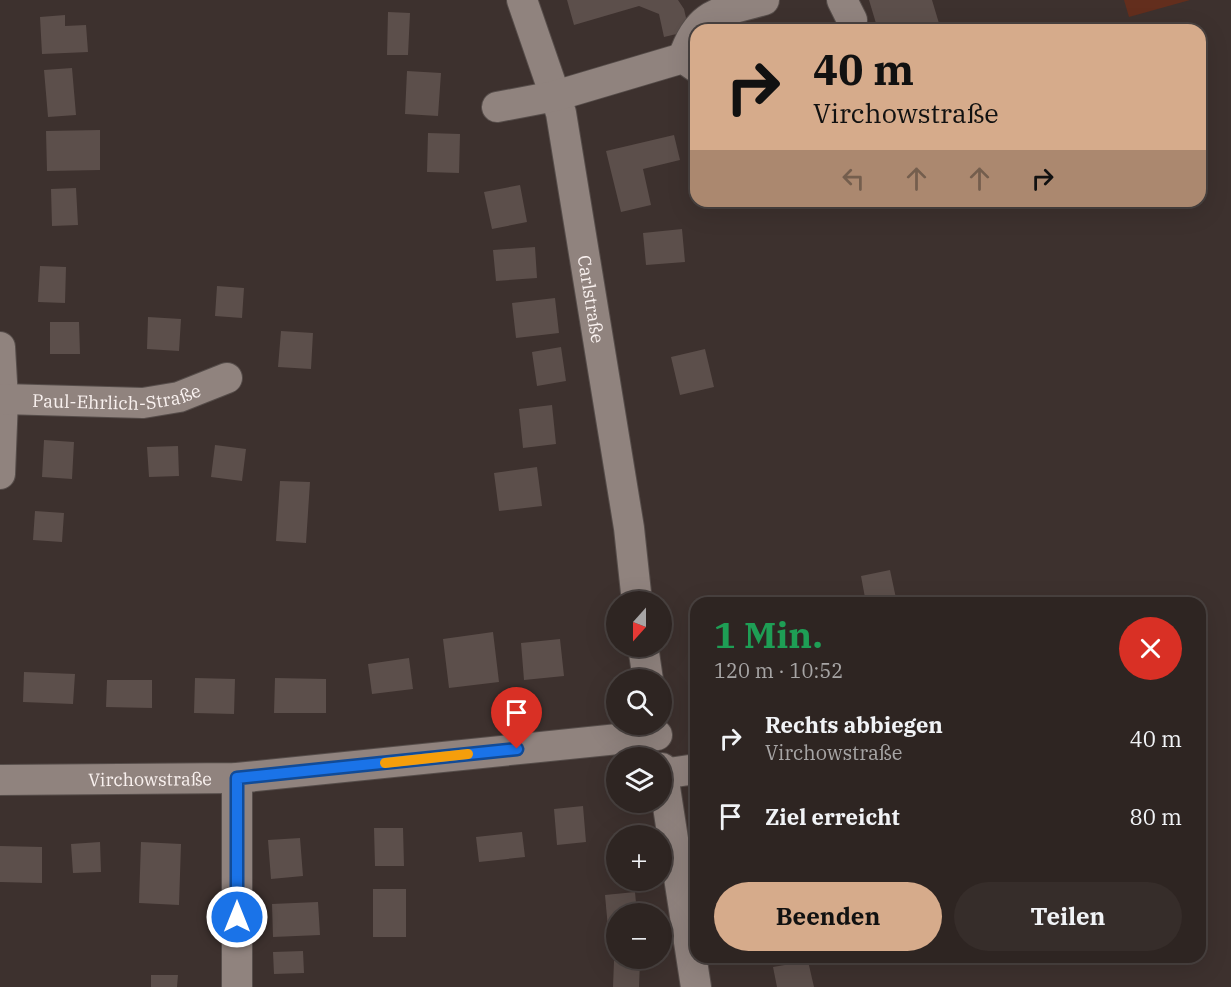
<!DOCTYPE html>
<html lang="de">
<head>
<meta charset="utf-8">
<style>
	body { margin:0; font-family:"IBM Plex Serif",serif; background:#362d2a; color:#f1f3f6; height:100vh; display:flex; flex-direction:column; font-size:22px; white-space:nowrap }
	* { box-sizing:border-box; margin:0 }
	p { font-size:20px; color:#a7a5a5 }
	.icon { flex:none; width:33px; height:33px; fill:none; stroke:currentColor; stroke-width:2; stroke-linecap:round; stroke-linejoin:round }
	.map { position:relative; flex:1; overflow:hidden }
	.panel { position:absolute; left:690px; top:597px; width:516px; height:366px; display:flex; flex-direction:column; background:#2e2522; border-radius:18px; box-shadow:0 6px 24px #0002,0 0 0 2px #494240 }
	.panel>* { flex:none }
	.guide { position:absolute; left:690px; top:24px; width:516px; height:183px; border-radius:18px; box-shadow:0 6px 24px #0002,0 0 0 2px #494240; background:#d6ab8b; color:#111; overflow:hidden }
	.needle { width:39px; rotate:201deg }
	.tools { position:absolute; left:606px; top:591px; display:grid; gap:12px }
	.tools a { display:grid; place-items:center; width:66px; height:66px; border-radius:50%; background:#2e2522; box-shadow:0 6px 24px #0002,0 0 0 2px #494240; font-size:30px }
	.pin { position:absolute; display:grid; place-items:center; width:51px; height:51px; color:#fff; margin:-62px -26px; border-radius:50% 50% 50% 0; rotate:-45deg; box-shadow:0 0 6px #0007 }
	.pin .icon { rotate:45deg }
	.me { position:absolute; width:66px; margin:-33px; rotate:0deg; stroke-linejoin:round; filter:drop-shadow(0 0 4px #0008) }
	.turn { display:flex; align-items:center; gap:21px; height:126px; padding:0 24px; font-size:27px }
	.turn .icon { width:78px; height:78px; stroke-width:2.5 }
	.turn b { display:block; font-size:42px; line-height:51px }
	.lanes { display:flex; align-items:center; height:57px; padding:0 24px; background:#0003; justify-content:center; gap:30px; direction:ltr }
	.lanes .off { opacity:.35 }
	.round { display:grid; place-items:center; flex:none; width:63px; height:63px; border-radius:32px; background:#362d2a }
	.head { display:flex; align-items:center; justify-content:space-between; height:102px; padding:0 24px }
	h1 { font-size:36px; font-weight:700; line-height:45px; color:#1e9e55 }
	.action { display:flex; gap:12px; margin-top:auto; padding:12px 24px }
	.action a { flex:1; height:69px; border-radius:36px; background:#d6ab8b; color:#111; font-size:24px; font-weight:700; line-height:69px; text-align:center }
	.action a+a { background:#362d2a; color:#f1f3f6 }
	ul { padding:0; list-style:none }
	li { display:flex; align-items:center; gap:18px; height:78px; padding:0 24px }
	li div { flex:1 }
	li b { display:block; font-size:22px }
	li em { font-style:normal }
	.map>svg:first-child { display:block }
	.green { fill:#632e1d }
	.building { fill:#5c4f4b }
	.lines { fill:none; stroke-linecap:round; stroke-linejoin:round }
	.minor-casing { stroke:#564d4a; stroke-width:32 }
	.minor { stroke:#90837e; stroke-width:30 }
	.route-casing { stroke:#114b97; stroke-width:15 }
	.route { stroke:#1a73e8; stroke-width:10 }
	.slow { stroke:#f59e0b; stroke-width:10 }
	.labels { text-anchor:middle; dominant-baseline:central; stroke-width:5; stroke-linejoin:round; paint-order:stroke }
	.street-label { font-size:18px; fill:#f9f1ef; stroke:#201b19 }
</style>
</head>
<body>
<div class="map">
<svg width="1231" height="987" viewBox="0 0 1231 987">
	<rect width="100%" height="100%" fill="#3d312e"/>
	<path class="green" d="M1124 0H1190L1129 17Z"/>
	<path class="building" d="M567 0H678L684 9 689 31 664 37 659 14 639 6 574 25Z
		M869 0H932L941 30H878Z
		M388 12 410 13 408 55H387Z
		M65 15V26L86 25 88 52 42 54 40 17Z
		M72 68 76 115 48 117 44 70Z
		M407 71 441 73 438 116 405 114Z
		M100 130V170L47 171 46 131Z
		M428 133 460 134 459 173 427 172Z
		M674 135 680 160 643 169 651 205 621 212 606 151Z
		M520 185 527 222 492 229 484 192Z
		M76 188 78 225 52 226 51 189Z
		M682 229 685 262 646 265 643 233Z
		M535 247 537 278 496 281 493 250Z
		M40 266 66 267 65 303 38 302Z
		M217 286 244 288 242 318 215 316Z
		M555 298 559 333 516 338 512 303Z
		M148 317 181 319 179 351 147 349Z
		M50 322H79L80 354H50Z
		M281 331 313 333 311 369 278 367Z
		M561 347 566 381 537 386 532 352Z
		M705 349 714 387 680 395 671 357Z
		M552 405 556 444 523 448 519 409Z
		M44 440 74 442 72 479 42 477Z
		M215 445 246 449 242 481 211 477Z
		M178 446 179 476 149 477 147 447Z
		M537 467 542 506 499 511 494 473Z
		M280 481 310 482 306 543 276 541Z
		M35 511 64 513 62 542 33 540Z
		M890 570 897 603H866L861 576Z
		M493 632 499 682 449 688 443 639Z
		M560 639 564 676 524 680 521 643Z
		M409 658 413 689 372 694 368 664Z
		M24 672 75 674 73 704 23 702Z
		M195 678 235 679 234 714 194 713Z
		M275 678 326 679V713H274Z
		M107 680H152V708L106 707Z
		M583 806 586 842 557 845 554 809Z
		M374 828H403L404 866H375Z
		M522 832 525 857 479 862 476 837Z
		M300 838 303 876 271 879 268 840Z
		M100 842 101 872 73 873 71 844Z
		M141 842 181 844 179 905 139 903Z
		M0 846 42 847V883L0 882Z
		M373 889H406V937H373Z
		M635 892 637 914H616V927L608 928 605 895Z
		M318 902 320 935 273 937 272 904Z
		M303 951 304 973 274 974 273 952Z
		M614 961H640L639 987H613Z
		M808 961 814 987H777L773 967Z
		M151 975H178L177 987H151Z"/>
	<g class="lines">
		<g class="minor-casing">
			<g id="minor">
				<path id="s1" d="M522 0 561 113 629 528 637 602"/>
				<path d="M842 0 852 20 850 30"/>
				<path d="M683 58C699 10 720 13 764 0"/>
				<path d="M497 107 555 96 683 58 696 67"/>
				<path d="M0 347 3 399 0 474"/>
				<path id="s2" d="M3 399 143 403 179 397 227 378"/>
				<path d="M643 646 648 680"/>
				<path d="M662 768 696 987"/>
				<path d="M662 774 696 769"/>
				<path id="s3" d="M0 780 237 778 657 735"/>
				<path d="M237 987V778"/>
			</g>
		</g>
		<use href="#minor" class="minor"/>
	</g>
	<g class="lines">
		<g class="route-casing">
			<path id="route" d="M237 917V778L517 749"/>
		</g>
		<use href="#route" class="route"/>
		<path class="slow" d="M385 763 468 754"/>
	</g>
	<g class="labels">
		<g class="street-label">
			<text stroke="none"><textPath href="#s1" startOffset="308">Carlstraße</textPath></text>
			<text stroke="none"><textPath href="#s2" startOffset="114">Paul-Ehrlich-Straße</textPath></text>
			<text stroke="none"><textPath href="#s3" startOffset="150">Virchowstraße</textPath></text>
		</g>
	</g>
</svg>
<div class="tools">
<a><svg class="needle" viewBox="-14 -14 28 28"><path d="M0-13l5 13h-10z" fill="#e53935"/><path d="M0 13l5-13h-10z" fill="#a7a5a5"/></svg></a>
<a><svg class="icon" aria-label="search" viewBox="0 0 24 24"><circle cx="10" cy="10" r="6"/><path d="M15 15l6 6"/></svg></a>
<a><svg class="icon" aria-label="layers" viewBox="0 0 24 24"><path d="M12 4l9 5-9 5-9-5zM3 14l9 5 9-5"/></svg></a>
<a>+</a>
<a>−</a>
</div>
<div class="pin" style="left:517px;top:749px;background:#d93025"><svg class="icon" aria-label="arrive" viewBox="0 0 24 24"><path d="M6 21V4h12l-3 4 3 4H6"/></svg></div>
<svg class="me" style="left:237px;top:917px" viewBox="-20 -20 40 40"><circle r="17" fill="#1a73e8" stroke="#fff" stroke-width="3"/><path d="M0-11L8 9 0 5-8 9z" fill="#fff"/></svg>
<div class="guide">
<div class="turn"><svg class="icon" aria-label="right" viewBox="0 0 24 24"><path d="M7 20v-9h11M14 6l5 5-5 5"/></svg><div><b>40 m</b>Virchowstraße</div></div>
<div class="lanes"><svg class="icon off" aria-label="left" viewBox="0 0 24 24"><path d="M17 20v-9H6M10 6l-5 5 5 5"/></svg><svg class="icon off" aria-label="ahead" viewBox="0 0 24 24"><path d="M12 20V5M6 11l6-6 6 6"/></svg><svg class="icon off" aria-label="ahead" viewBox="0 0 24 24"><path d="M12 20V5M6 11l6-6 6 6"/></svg><svg class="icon" aria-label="right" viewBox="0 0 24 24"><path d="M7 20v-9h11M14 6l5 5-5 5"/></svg></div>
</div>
<section class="panel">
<div class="head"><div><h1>1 Min.</h1><p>120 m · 10:52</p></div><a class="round" style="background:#d93025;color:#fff"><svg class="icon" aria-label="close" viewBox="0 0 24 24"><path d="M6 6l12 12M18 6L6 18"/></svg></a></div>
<ul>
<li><svg class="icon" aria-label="right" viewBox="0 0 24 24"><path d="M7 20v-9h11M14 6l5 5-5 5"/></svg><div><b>Rechts abbiegen</b><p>Virchowstraße</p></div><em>40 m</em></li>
<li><svg class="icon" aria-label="arrive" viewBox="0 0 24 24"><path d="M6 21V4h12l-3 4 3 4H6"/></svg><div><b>Ziel erreicht</b></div><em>80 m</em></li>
</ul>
<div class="action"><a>Beenden</a><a>Teilen</a></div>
</section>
</div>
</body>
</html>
